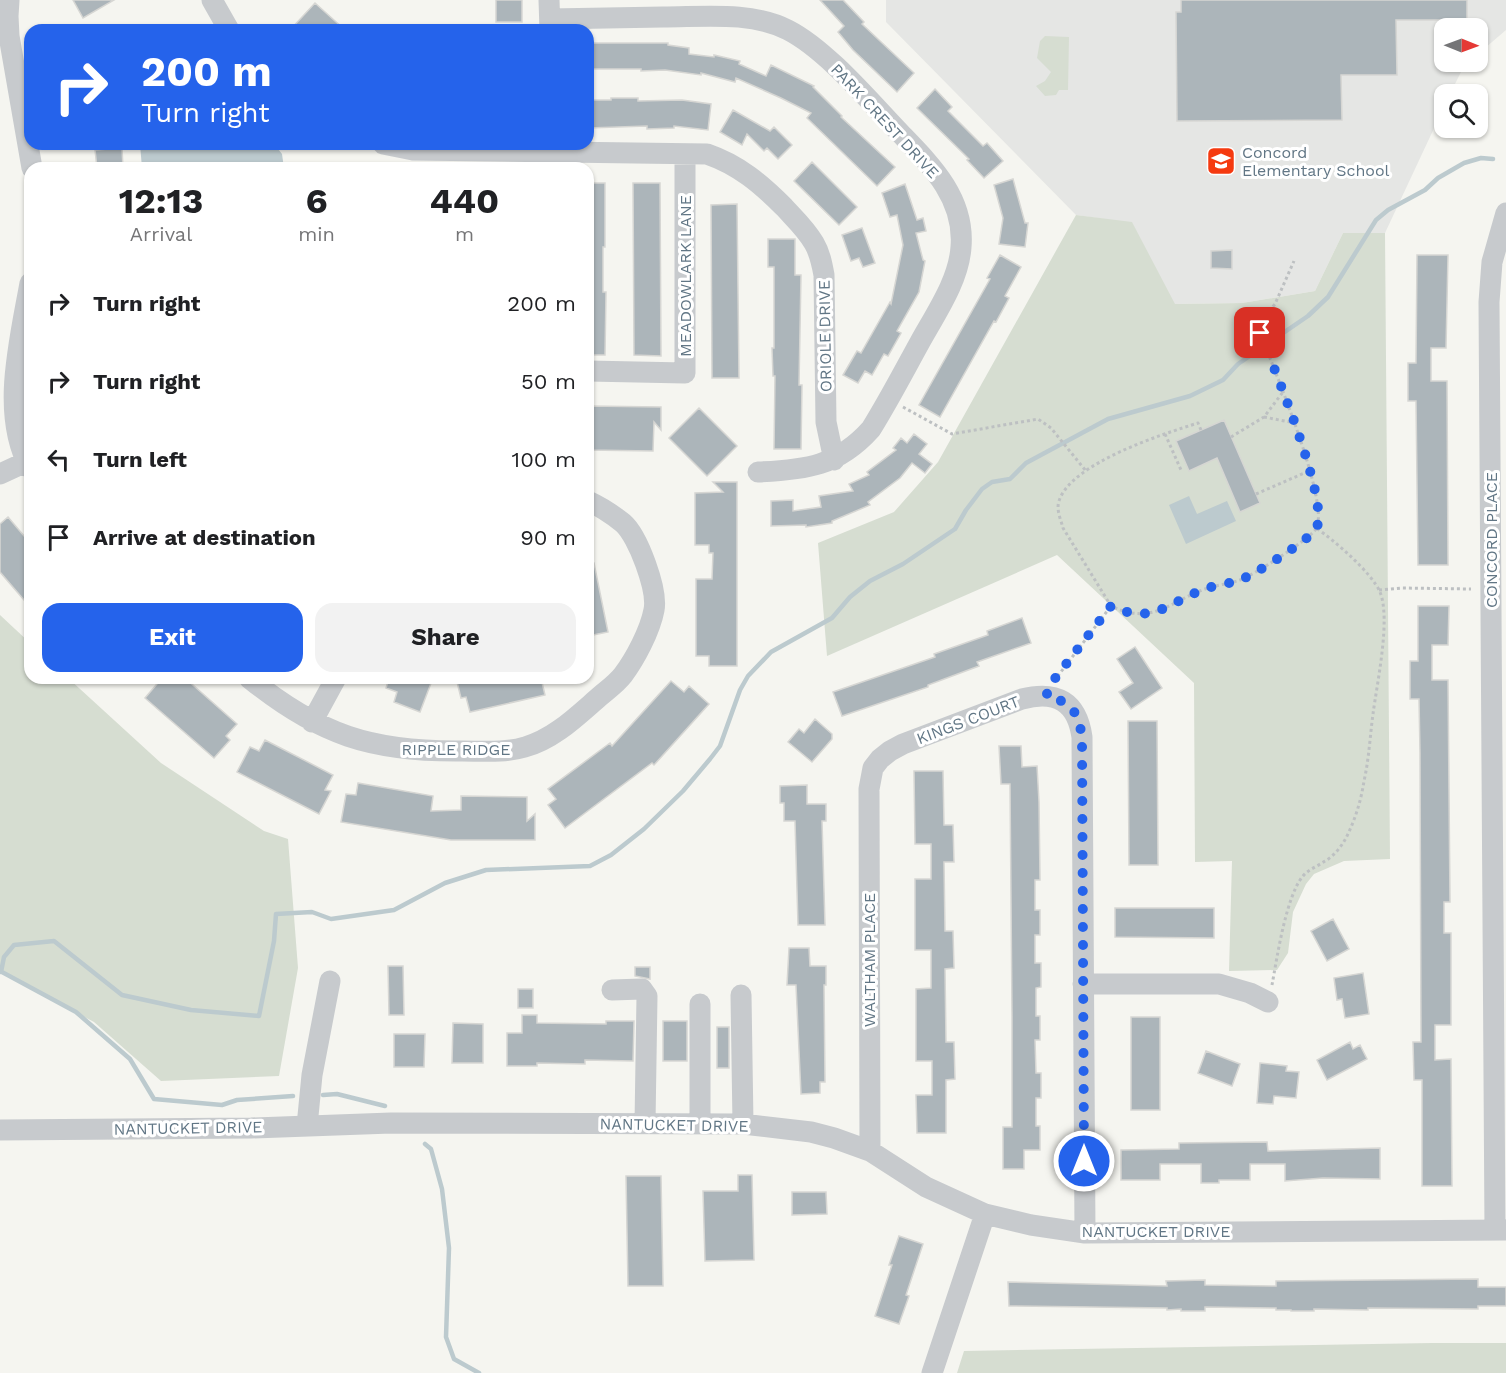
<!DOCTYPE html>
<html lang="en">
<head>
<meta charset="utf-8">
<style>
	body { margin:0; font-family:"Work Sans",sans-serif; background:#f2f2f2; color:#202124; height:100vh; display:flex; flex-direction:column; font-size:22px; white-space:nowrap }
	* { box-sizing:border-box; margin:0 }
	p { font-size:20px; color:#757577 }
	.icon { flex:none; width:33px; height:33px; fill:none; stroke:currentColor; stroke-width:2; stroke-linecap:round; stroke-linejoin:round }
	.map { position:relative; flex:1; overflow:hidden }
	.drawer { position:absolute; left:24px; top:162px; width:570px; height:522px; display:flex; flex-direction:column; background:#fff; border-radius:18px; box-shadow:0 2px 4px #0004 }
	.drawer>* { flex:none }
	.top-card { position:absolute; left:24px; top:24px; width:570px; height:126px; border-radius:18px; box-shadow:0 2px 4px #0004; background:#2563eb; color:#fff; overflow:hidden }
	.needle { width:39px; rotate:91deg }
	.controls { position:absolute; left:1434px; top:18px; display:grid; gap:12px }
	.controls a { display:grid; place-items:center; width:54px; height:54px; border-radius:12px; background:#fff; box-shadow:0 2px 4px #0004; font-size:30px }
	.pin { position:absolute; display:grid; place-items:center; width:51px; height:51px; color:#fff; margin:-26px; border-radius:12px; box-shadow:0 3px 9px #0006 }
	.me { position:absolute; width:66px; margin:-33px; rotate:0deg; stroke-linejoin:round; filter:drop-shadow(0 0 4px #0008) }
	.turn { display:flex; align-items:center; gap:21px; height:126px; padding:0 18px; font-size:27px }
	.turn .icon { width:78px; height:78px; stroke-width:2.5 }
	.turn b { display:block; font-size:42px; line-height:51px }
	.eta { display:flex; justify-content:space-evenly; align-items:center; height:102px; text-align:center }
	.eta b { font-size:36px; font-weight:700; line-height:42px }
	.cta { display:flex; gap:12px; margin-top:auto; padding:12px 18px }
	.cta a { flex:1; height:69px; border-radius:18px; background:#2563eb; color:#fff; font-size:24px; font-weight:700; line-height:69px; text-align:center }
	.cta a+a { background:#f2f2f2; color:#202124 }
	ul { padding:0; list-style:none }
	li { display:flex; align-items:center; gap:18px; height:78px; padding:0 18px }
	li div { flex:1 }
	li b { display:block; font-size:22px }
	li em { font-style:normal }
	.map>svg:first-child { display:block }
	.built { fill:#e5e6e4 }
	.green { fill:#d6ddd1 }
	.water { fill:#bccace }
	.lines { fill:none; stroke-linecap:round; stroke-linejoin:round }
	.stream { stroke:#bccace; stroke-width:4.5 }
	.building { fill:#acb5ba; stroke:#d6d6d3; stroke-width:1.5 }
	.path { stroke:#bdc0c2; stroke-width:3; stroke-dasharray:3 3; stroke-linecap:butt }
	.minor { stroke:#c7cacd; stroke-width:21 }
	.route { stroke:#2563eb; stroke-width:10; stroke-dasharray:0 18 }
	.labels { text-anchor:middle; dominant-baseline:central; stroke-width:6; stroke-linejoin:round; paint-order:stroke }
	.street-label { font-size:16px; fill:#617685; stroke:#fff }
	.poi-label { font-size:16px; fill:#617685; stroke:#fff; text-anchor:start }
</style>
</head>
<body>
<div class="map">
<svg width="1506" height="1373" viewBox="0 0 1506 1373">
	<rect width="100%" height="100%" fill="#f5f5f0"/>
	<path class="built" d="M886 0H1506V30L1478 54V28H1444V62H1469L1464 66 1450 94H1444V107L1385 233H1343L1315 291 1242 303 1174 304 1132 223 1076 215 886 22Z"/>
	<path class="green" d="M1045 36 1069 37 1068 90H1059L1056 95 1045 96 1036 86 1045 81 1051 72 1037 58 1040 41Z
		M1076 215 1132 222 1175 304 1242 303 1315 291 1343 233H1385L1390 859 1344 861 1314 874 1306 884 1293 912 1288 953 1277 970 1229 971 1232 861 1195 862 1194 683 1057 555 827 656 818 543 894 512 938 462Z
		M0 615 30 643V678H68L161 763 264 831 288 839 298 968 279 1076 161 1081 94 1022 0 972Z
		M1432 1343H1506V1373H957L964 1351Z"/>
	<path class="water" d="M140 144H274L282 154 284 168H142Z
		M1189 496 1197 514 1227 501 1236 521 1186 544 1169 505Z"/>
	<g class="lines">
		<path class="stream" d="M0 971 76 1012 130 1059 154 1099 222 1105 237 1100 293 1096
			M1 972 4 957 14 945 54 941 122 995 191 1010 259 1016 274 941 276 914 312 912 331 919 394 910 445 883 486 870 590 866 611 855 644 829 683 791 710 759 720 746 740 690 748 676 771 652 832 618 850 597 870 581 903 564 955 529 966 510 982 489 992 482 1010 479 1026 463 1108 419 1190 396 1223 380 1238 364 1308 316 1328 297 1376 220 1388 210 1425 190 1438 178 1464 163 1481 158 1493 159
			M323 1095 337 1094 385 1106
			M425 1144 431 1149 442 1189 449 1248 446 1337 454 1359 479 1373"/>
	</g>
	<path class="building" d="M73 0H114L83 18Z
		M496 0H522V22H496Z
		M820 0H843L864 22 862 24 914 73 897 92 853 50 838 32 844 26Z
		M1181 0H1467V20H1396L1397 75H1341L1342 120 1177 121 1176 12H1181Z
		M315 3 345 30H290Z
		M588 43H668V45L689 48V54L714 57V55L740 61 739 64 766 76 771 65 814 86 813 87 842 116 841 117 895 167 877 186 807 118 811 113 781 98 736 78 735 82 701 73V75L665 70 641 71V69H588Z
		M935 89 952 107 948 111 983 146 987 143 1003 161 984 178 967 160 969 159 917 108Z
		M611 98H638V101L682 100 711 104 708 130 674 126V128L647 129V126L588 128V100H611Z
		M733 110 770 131 774 127 792 145 778 159 767 148 764 151 747 134 742 145 720 132Z
		M122 148 123 168H97L95 150Z
		M812 162 857 207 839 225 794 181Z
		M1013 179 1025 223H1028L1025 247 999 244 1003 218 994 185Z
		M588 183H605V247H603V292H606L605 355H588Z
		M633 183H660L661 356 634 355Z
		M905 184 917 220 923 218 926 231 916 233 923 260 925 261 919 292 897 331 901 333 888 356 884 354 872 375 865 371 858 383 843 375 857 351 861 353 890 302 891 304 903 245 897 215 890 217 882 193Z
		M737 204 739 378H712L711 205Z
		M862 228 875 263 863 267 859 258 851 261 842 235Z
		M768 239H795V275H801L799 385H802L801 449H774L775 376H773L772 348H774V267H768Z
		M1232 250V269L1211 268V251Z
		M1000 255 1021 267 1005 296 1009 298 996 322 994 321 940 417 919 405 990 279 987 278Z
		M1417 255H1448L1446 348H1431V381H1447L1448 565H1418L1416 401H1408V363H1416Z
		M588 406 661 407V430L654 422 653 451 588 450Z
		M699 408 737 446 707 476 669 438Z
		M1224 420 1260 503 1240 512 1217 458 1189 471 1176 441Z
		M914 434 927 444 919 454 932 464 925 473 912 463 900 478 868 502 870 505 832 521V523L806 527V525L771 526V501L793 500V511L821 507 819 496 853 491 849 484 869 475 867 472 896 450 893 448 901 438 907 443Z
		M713 482H737V666H709V656H696V579H712L713 553H709V545H695V493L723 492Z
		M8 517 30 543V607L0 572V524Z
		M588 563H594L608 632 588 636Z
		M1418 606H1449L1448 645H1432V680H1448L1450 902H1444V933H1451V1025H1435V1060L1451 1059 1452 1186H1422V1080H1414L1413 1042H1421L1420 753 1419 699H1410V661H1418Z
		M1022 618 1031 643 977 662 979 666 928 685V687L842 716 833 692 935 657 934 654 988 635 987 631Z
		M1135 647 1162 688 1131 709 1119 692 1133 683 1117 659Z
		M162 678H185L237 724 226 736 230 740 214 758 145 698Z
		M389 678H433L420 712 394 702 397 692 386 688Z
		M456 678H541L545 695 470 712 466 697 461 698Z
		M671 681 684 692 689 686 709 704 654 765 652 763 565 828 548 805 556 799 548 789 610 743 612 746Z
		M815 719 832 734V739L812 762 788 742 799 729 804 733Z
		M1128 721H1157L1158 865H1129Z
		M265 740 333 775 325 790 331 791 319 814 237 772 250 747 259 751Z
		M999 746H1021L1022 767 1037 766 1039 802 1040 880H1035V910H1040V935H1035V963H1041V987L1036 988V1016H1040V1040H1035L1036 1073H1041V1098H1036V1126H1040V1150H1024V1169H1003V1127H1012V1016L1010 784H1001Z
		M914 771H943L944 825H953L954 862H944L945 931H953L954 968 945 969 946 1042H954L955 1079 946 1080V1133H917L916 1095H932V1061H916V989L931 988V950H915V879H931V844H915Z
		M358 783 433 796 431 811 461 810V796L527 797V821L535 814V840H451L341 822 346 794 356 795Z
		M807 785V804H826V821H822L825 925H798L795 821H784V803H780V786Z
		M1115 908H1214V938L1115 937Z
		M1333 919 1349 949 1327 961 1311 931Z
		M789 948H809L810 966H826V985H824L825 1082H820V1093L801 1094 796 985H787Z
		M388 966H403L404 1015H389Z
		M635 967H650V979L635 976Z
		M1363 973 1369 1014 1345 1018 1342 999 1337 1000 1334 978Z
		M518 989H533V1008H518Z
		M522 1015H537V1023L606 1024V1021H634L633 1061 585 1060V1064L537 1063V1066H507V1033H522Z
		M1131 1017H1160V1110H1131Z
		M663 1021H687V1061H663Z
		M453 1023 483 1024V1063H452Z
		M717 1027H729V1068H717Z
		M394 1034H425L424 1067H394Z
		M1350 1042 1353 1049 1360 1045 1367 1059 1327 1080 1317 1060Z
		M1206 1051 1240 1064 1232 1086 1198 1073Z
		M1260 1063 1287 1066 1286 1071 1299 1072 1296 1098 1274 1096 1273 1104 1257 1103Z
		M1267 1142 1268 1151 1380 1148V1179L1323 1178 1285 1181V1164H1250V1180H1219V1183H1201V1164H1160V1180H1121V1150L1179 1149V1143Z
		M738 1175H752L754 1260 705 1261 703 1191H738Z
		M626 1176H661L663 1286H628Z
		M792 1192H826L827 1214 792 1215Z
		M899 1236 923 1244 906 1295 909 1296 899 1324 875 1316 892 1265H889Z
		M1478 1279V1287H1506V1306H1478V1309L1368 1308V1310L1314 1309V1311H1291V1310H1276V1308L1205 1307V1311H1181V1309L1167 1310V1308L1009 1306 1008 1282 1167 1286 1166 1281 1205 1280V1285L1276 1286V1281Z"/>
	<g class="lines">
		<path class="path" d="M903 407 952 434 1038 419 1051 428 1086 471
			M1264 417 1295 423
			M1201 430 1198 423C1163 434 1071 463 1059 501 1056 510 1061 520 1063 528L1111 606C1152 626 1169 602 1205 589 1216 585 1229 584 1240 580 1254 575 1308 540 1316 529 1331 504 1272 364 1260 333L1259 324 1275 304 1294 261
			M1165 434 1181 470
			M1231 437 1264 417 1283 392
			M1256 494 1309 471
			M1379 590 1402 588 1471 589
			M1054 681 1111 606
			M1272 985C1277 958 1286 896 1303 876 1309 869 1318 866 1325 861 1334 856 1341 847 1346 838 1355 820 1361 801 1364 781 1369 759 1370 736 1373 714 1377 683 1391 619 1380 592 1372 573 1334 540 1316 528"/>
		<path class="minor" d="M9 0 8 16 9 36 32 168
			M212 0 229 30
			M549 0 550 30
			M550 19C588 18 625 18 663 17 703 17 751 11 788 30 827 50 871 103 902 135 932 166 965 199 961 247 959 280 936 313 920 342 904 371 889 400 871 429 838 466 806 470 758 472
			M383 144 413 150 707 154C739 165 761 184 784 207 795 219 806 229 814 243 820 253 822 264 824 275L826 422 834 460
			M30 283C20 340 0 415 30 468
			M588 371 685 373V154
			M0 474 26 462
			M249 678C319 735 372 752 462 751 483 751 505 753 525 747 554 739 577 716 599 697 607 690 616 684 623 675 635 659 650 631 654 610 658 590 638 536 623 523 613 515 599 506 588 501
			M312 722 336 678
			M1083 984H1219L1250 993 1268 1002
			M612 990 642 989 647 996 645 1124
			M741 995 743 1124
			M700 1004V1124
			M307 1126 312 1075 330 981
			M0 1130 251 1128 391 1123 743 1124 811 1132 834 1138 870 1151 926 1187 985 1214 1031 1225 1085 1233 1506 1230
			M870 1151 869 789 873 768 880 759 890 751 903 744 1022 699C1057 690 1077 702 1082 737L1085 1233
			M1495 1230 1489 302 1492 262 1506 213
			M932 1373 985 1214"/>
	</g>
	<g class="lines">
		<path class="route" d="M1084 1161 1082 737C1078 712 1072 702 1046 696L1053 681 1111 606C1153 626 1169 602 1205 589 1216 585 1229 584 1240 580 1254 575 1309 540 1316 529 1331 504 1272 363 1260 333"/>
	</g>
	<defs>
		<g id="school-square" transform="scale(1.5)"><rect x="-9" y="-9" width="18" height="18" rx="4" fill="#f53a10" stroke="#fff"/><path d="M0-5L7-2L0 1L-7-2ZM-4 1L0 2.5L4 1V4Q0 6-4 4Z" fill="#fff"/></g>
	</defs>
	<g fill-rule="evenodd">
		<use href="#school-square" x="1221" y="161"/>
	</g>
	<g class="labels">
		<g class="street-label">
			<text transform="translate(885 121) rotate(47)">PARK CREST DRIVE</text>
			<text transform="translate(685 276) rotate(-90)">MEADOWLARK LANE</text>
			<text transform="translate(825 336) rotate(-91)">ORIOLE DRIVE</text>
			<text transform="translate(1491 540) rotate(-90)">CONCORD PLACE</text>
			<text transform="translate(968 720) rotate(-21)">KINGS COURT</text>
			<text x="456" y="749">RIPPLE RIDGE</text>
			<text transform="translate(869 960) rotate(-90)">WALTHAM PLACE</text>
			<text transform="translate(674 1125) rotate(1)">NANTUCKET DRIVE</text>
			<text transform="translate(188 1128) rotate(-1)">NANTUCKET DRIVE</text>
			<text x="1156" y="1231">NANTUCKET DRIVE</text>
		</g>
		<g class="poi-label">
			<text x="1242" y="152">Concord<tspan x="1242" dy="18">Elementary School</tspan></text>
		</g>
	</g>
</svg>
<div class="controls">
<a><svg class="needle" viewBox="-14 -14 28 28"><path d="M0-13l5 13h-10z" fill="#e53935"/><path d="M0 13l5-13h-10z" fill="#757577"/></svg></a>
<a><svg class="icon" aria-label="search" viewBox="0 0 24 24"><circle cx="10" cy="10" r="6"/><path d="M15 15l6 6"/></svg></a>
</div>
<div class="pin" style="left:1260px;top:333px;background:#d93025"><svg class="icon" aria-label="arrive" viewBox="0 0 24 24"><path d="M6 21V4h12l-3 4 3 4H6"/></svg></div>
<svg class="me" style="left:1084px;top:1161px" viewBox="-20 -20 40 40"><circle r="17" fill="#2563eb" stroke="#fff" stroke-width="3"/><path d="M0-11L8 9 0 5-8 9z" fill="#fff"/></svg>
<div class="top-card">
<div class="turn"><svg class="icon" aria-label="right" viewBox="0 0 24 24"><path d="M7 20v-9h11M14 6l5 5-5 5"/></svg><div><b>200 m</b>Turn right</div></div>
</div>
<section class="drawer">
<div class="eta">
<div><b>12:13</b><p>Arrival</p></div>
<div><b>6</b><p>min</p></div>
<div><b>440</b><p>m</p></div>
</div>
<ul>
<li><svg class="icon" aria-label="right" viewBox="0 0 24 24"><path d="M7 20v-9h11M14 6l5 5-5 5"/></svg><div><b>Turn right</b></div><em>200 m</em></li>
<li><svg class="icon" aria-label="right" viewBox="0 0 24 24"><path d="M7 20v-9h11M14 6l5 5-5 5"/></svg><div><b>Turn right</b></div><em>50 m</em></li>
<li><svg class="icon" aria-label="left" viewBox="0 0 24 24"><path d="M17 20v-9H6M10 6l-5 5 5 5"/></svg><div><b>Turn left</b></div><em>100 m</em></li>
<li><svg class="icon" aria-label="arrive" viewBox="0 0 24 24"><path d="M6 21V4h12l-3 4 3 4H6"/></svg><div><b>Arrive at destination</b></div><em>90 m</em></li>
</ul>
<div class="cta"><a>Exit</a><a>Share</a></div>
</section>
</div>
</body>
</html>
